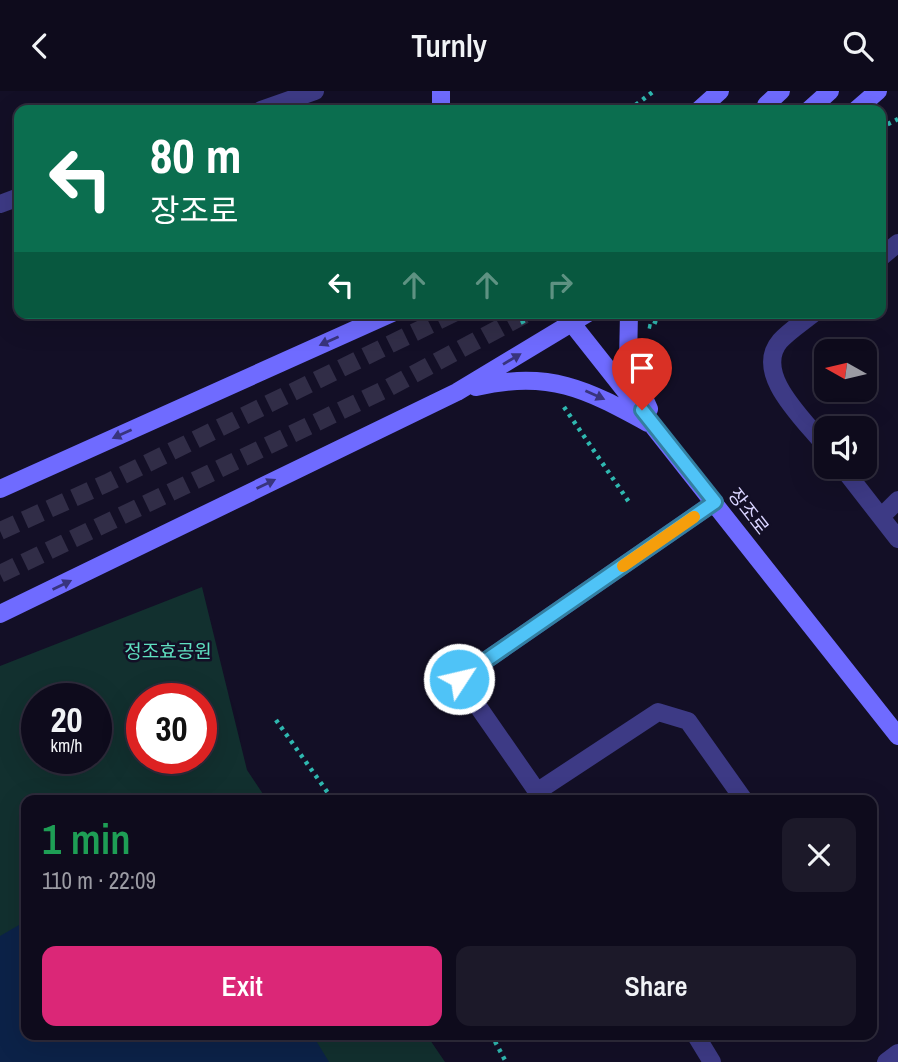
<!DOCTYPE html>
<html lang="en">
<head>
<meta charset="utf-8">
<style>
	body { margin:0; font-family:"Archivo Narrow","Noto Sans KR",sans-serif; background:#1c1929; color:#f1f3f6; height:100vh; display:flex; flex-direction:column; font-size:26px; white-space:nowrap }
	* { box-sizing:border-box; margin:0 }
	p { font-size:23px; color:#9b9ba3 }
	.icon { flex:none; width:38px; height:38px; fill:none; stroke:currentColor; stroke-width:2; stroke-linecap:round; stroke-linejoin:round }
	.map { position:relative; flex:1; overflow:hidden }
	.drawer { position:absolute; left:21px; top:704px; width:856px; height:245px; display:flex; flex-direction:column; background:#0e0b1c; border-radius:14px; box-shadow:0 7px 28px #0002,0 0 0 2px #2e2b3b }
	.drawer>* { flex:none }
	.guide { position:absolute; left:14px; top:14px; width:872px; height:214px; border-radius:14px; box-shadow:0 7px 28px #0002,0 0 0 2px #2e2b3b; background:#0b6e4f; color:#fff; overflow:hidden }
	.needle { width:46px; rotate:278deg }
	.controls { position:absolute; left:814px; top:248px; display:grid; gap:14px }
	.controls a { display:grid; place-items:center; width:63px; height:63px; border-radius:14px; background:#0e0b1c; box-shadow:0 7px 28px #0002,0 0 0 2px #2e2b3b; font-size:35px }
	.speed { position:absolute; left:21px; top:592px; display:flex; gap:14px; font-size:35px; font-weight:700; text-align:center }
	.speed>* { display:grid; place-content:center; width:91px; height:91px; border-radius:50%; background:#0e0b1c; box-shadow:0 7px 28px #0002,0 0 0 2px #2e2b3b; line-height:1 }
	.speed small { font-size:18px; font-weight:400 }
	.speed .limit { border:10px solid #d22; background:#fff; color:#111 }
	.pin { position:absolute; display:grid; place-items:center; width:60px; height:60px; color:#fff; margin:-72px -30px; border-radius:50% 50% 50% 0; rotate:-45deg; box-shadow:0 0 7px #0007 }
	.pin .icon { rotate:45deg }
	.me { position:absolute; width:77px; margin:-38px; rotate:55deg; stroke-linejoin:round; filter:drop-shadow(0 0 5px #0008) }
	.turn { display:flex; align-items:center; gap:24px; height:147px; padding:0 21px; font-size:32px }
	.turn .icon { width:91px; height:91px; stroke-width:2.5 }
	.turn b { display:block; font-size:49px; line-height:60px }
	.lanes { display:flex; align-items:center; height:66px; padding:0 21px; background:#0003; justify-content:center; gap:35px; direction:ltr }
	.lanes .off { opacity:.35 }
	.round { display:grid; place-items:center; flex:none; width:74px; height:74px; border-radius:14px; background:#1c1929 }
	.summary { display:flex; align-items:center; justify-content:space-between; height:119px; padding:0 21px }
	h1 { font-size:42px; font-weight:600; line-height:52px; color:#1e9e55 }
	.primary-button { display:flex; gap:14px; margin-top:auto; padding:14px 21px }
	.primary-button a { flex:1; height:80px; border-radius:14px; background:#db2777; color:#fff; font-size:28px; font-weight:600; line-height:80px; text-align:center }
	.primary-button a+a { background:#1c1929; color:#f1f3f6 }
	header { display:flex; justify-content:space-between; align-items:center; height:91px; padding:0 21px; background:#0e0b1c; font-size:32px; font-weight:600 }
	.map>svg:first-child { display:block }
	.green { fill:#12302f; fill-rule:evenodd }
	.water { fill:#0c2248 }
	.lines { fill:none; stroke-linecap:round; stroke-linejoin:round }
	.secondary-tunnel { stroke:#312d47; stroke-width:18; stroke-dasharray:18 9; stroke-linecap:butt }
	.path { stroke:#2fb8b0; stroke-width:4.5; stroke-dasharray:3.5 5; stroke-linecap:butt }
	.street { stroke:#3d3a85; stroke-width:18 }
	.secondary { stroke:#6f6bff; stroke-width:18 }
	.oneway { fill:#38347d }
	.route-casing { stroke:#337fa1; stroke-width:18 }
	.route { stroke:#4fc3f7; stroke-width:12 }
	.slow { stroke:#f59e0b; stroke-width:12 }
	.labels { text-anchor:middle; dominant-baseline:central; stroke-width:5; stroke-linejoin:round; paint-order:stroke }
	.street-label { font-size:19px; fill:#d9d4ff; stroke:#130f26 }
	.park-label { font-size:19px; fill:#5fe0c0; stroke:#130f26 }
</style>
</head>
<body>
<header><svg class="icon" aria-label="back" viewBox="0 0 24 24"><path d="M15 5l-7 7 7 7"/></svg>Turnly<svg class="icon" aria-label="search" viewBox="0 0 24 24"><circle cx="10" cy="10" r="6"/><path d="M15 15l6 6"/></svg></header>
<div class="map">
<svg width="898" height="971" viewBox="0 0 898 971">
	<rect width="100%" height="100%" fill="#130f26"/>
	<path class="green" d="M202 496 247 679 267 709H26V943H426L445 971H0V575ZM37 607H96V667H37ZM142 607H201V667H142Z"/>
	<path class="water" d="M26 830V943H312L329 971H0V845Z"/>
	<g class="lines">
		<path class="secondary-tunnel" d="M0 440 107 392 454 222
			M0 483 388 297 528 222"/>
		<path class="path" d="M629 19 654 0
			M880 37 898 28
			M518 222 526 237
			M648 235 653 236 659 222
			M564 316 631 414
			M276 629 333 709
			M491 943 506 971"/>
		<path class="street" d="M261 19 315 0
			M0 113 19 106
			M880 167 898 152
			M814 222C803 231 789 240 780 250 752 283 806 330 826 356
			M842 376 898 448
			M881 426 898 409
			M538 700 658 621 688 630 744 709
			M543 709 459 588 715 411
			M695 943 712 971
			M886 971 898 962"/>
		<path class="secondary" d="M766 14 781 0
			M441 19V0
			M699 19 720 0
			M809 19 830 0
			M856 19 878 0
			M629 222 628 271 649 318
			M566 225 898 645
			M476 296C549 279 586 298 648 332
			M0 398 392 222
			M0 523 457 301 588 222"/>
	</g>
	<defs><path id="oneway-solid" d="M-6-.8H1V-3.2L6.5 0L1 3.2V.8H-6Z" transform="scale(1.75)"/></defs>
	<g class="oneway">
		<use href="#oneway-solid" transform="translate(329 250) rotate(156)"/>
		<use href="#oneway-solid" transform="translate(512 268) rotate(-31)"/>
		<use href="#oneway-solid" transform="translate(595 304) rotate(24)"/>
		<use href="#oneway-solid" transform="translate(122 343) rotate(156)"/>
		<use href="#oneway-solid" transform="translate(266 393) rotate(-26)"/>
		<use href="#oneway-solid" transform="translate(62 494) rotate(-26)"/>
	</g>
	<g class="lines">
		<g class="route-casing">
			<path id="route" d="M459 588 715 411 642 319"/>
		</g>
		<use href="#route" class="route"/>
		<path class="slow" d="M623 475 694 426"/>
	</g>
	<g class="labels">
		<g class="street-label">
			<text transform="translate(749 420) rotate(52)">장조로</text>
		</g>
		<g class="park-label">
			<text x="168" y="560">정조효공원</text>
		</g>
	</g>
</svg>
<div class="controls">
<a><svg class="needle" viewBox="-14 -14 28 28"><path d="M0-13l5 13h-10z" fill="#e53935"/><path d="M0 13l5-13h-10z" fill="#9b9ba3"/></svg></a>
<a><svg class="icon" aria-label="sound" viewBox="0 0 24 24"><path d="M4 9h4l5-4v14l-5-4H4zM17 9q2 3 0 6"/></svg></a>
</div>
<div class="speed"><div>20<small>km/h</small></div><div class="limit">30</div></div>
<div class="pin" style="left:642px;top:319px;background:#d93025"><svg class="icon" aria-label="arrive" viewBox="0 0 24 24"><path d="M6 21V4h12l-3 4 3 4H6"/></svg></div>
<svg class="me" style="left:459px;top:588px" viewBox="-20 -20 40 40"><circle r="17" fill="#4fc3f7" stroke="#fff" stroke-width="3"/><path d="M0-11L8 9 0 5-8 9z" fill="#fff"/></svg>
<div class="guide">
<div class="turn"><svg class="icon" aria-label="left" viewBox="0 0 24 24"><path d="M17 20v-9H6M10 6l-5 5 5 5"/></svg><div><b>80 m</b>장조로</div></div>
<div class="lanes"><svg class="icon" aria-label="left" viewBox="0 0 24 24"><path d="M17 20v-9H6M10 6l-5 5 5 5"/></svg><svg class="icon off" aria-label="ahead" viewBox="0 0 24 24"><path d="M12 20V5M6 11l6-6 6 6"/></svg><svg class="icon off" aria-label="ahead" viewBox="0 0 24 24"><path d="M12 20V5M6 11l6-6 6 6"/></svg><svg class="icon off" aria-label="right" viewBox="0 0 24 24"><path d="M7 20v-9h11M14 6l5 5-5 5"/></svg></div>
</div>
<section class="drawer">
<div class="summary"><div><h1>1 min</h1><p>110 m · 22:09</p></div><a class="round"><svg class="icon" aria-label="close" viewBox="0 0 24 24"><path d="M6 6l12 12M18 6L6 18"/></svg></a></div>
<div class="primary-button"><a>Exit</a><a>Share</a></div>
</section>
</div>
</body>
</html>
